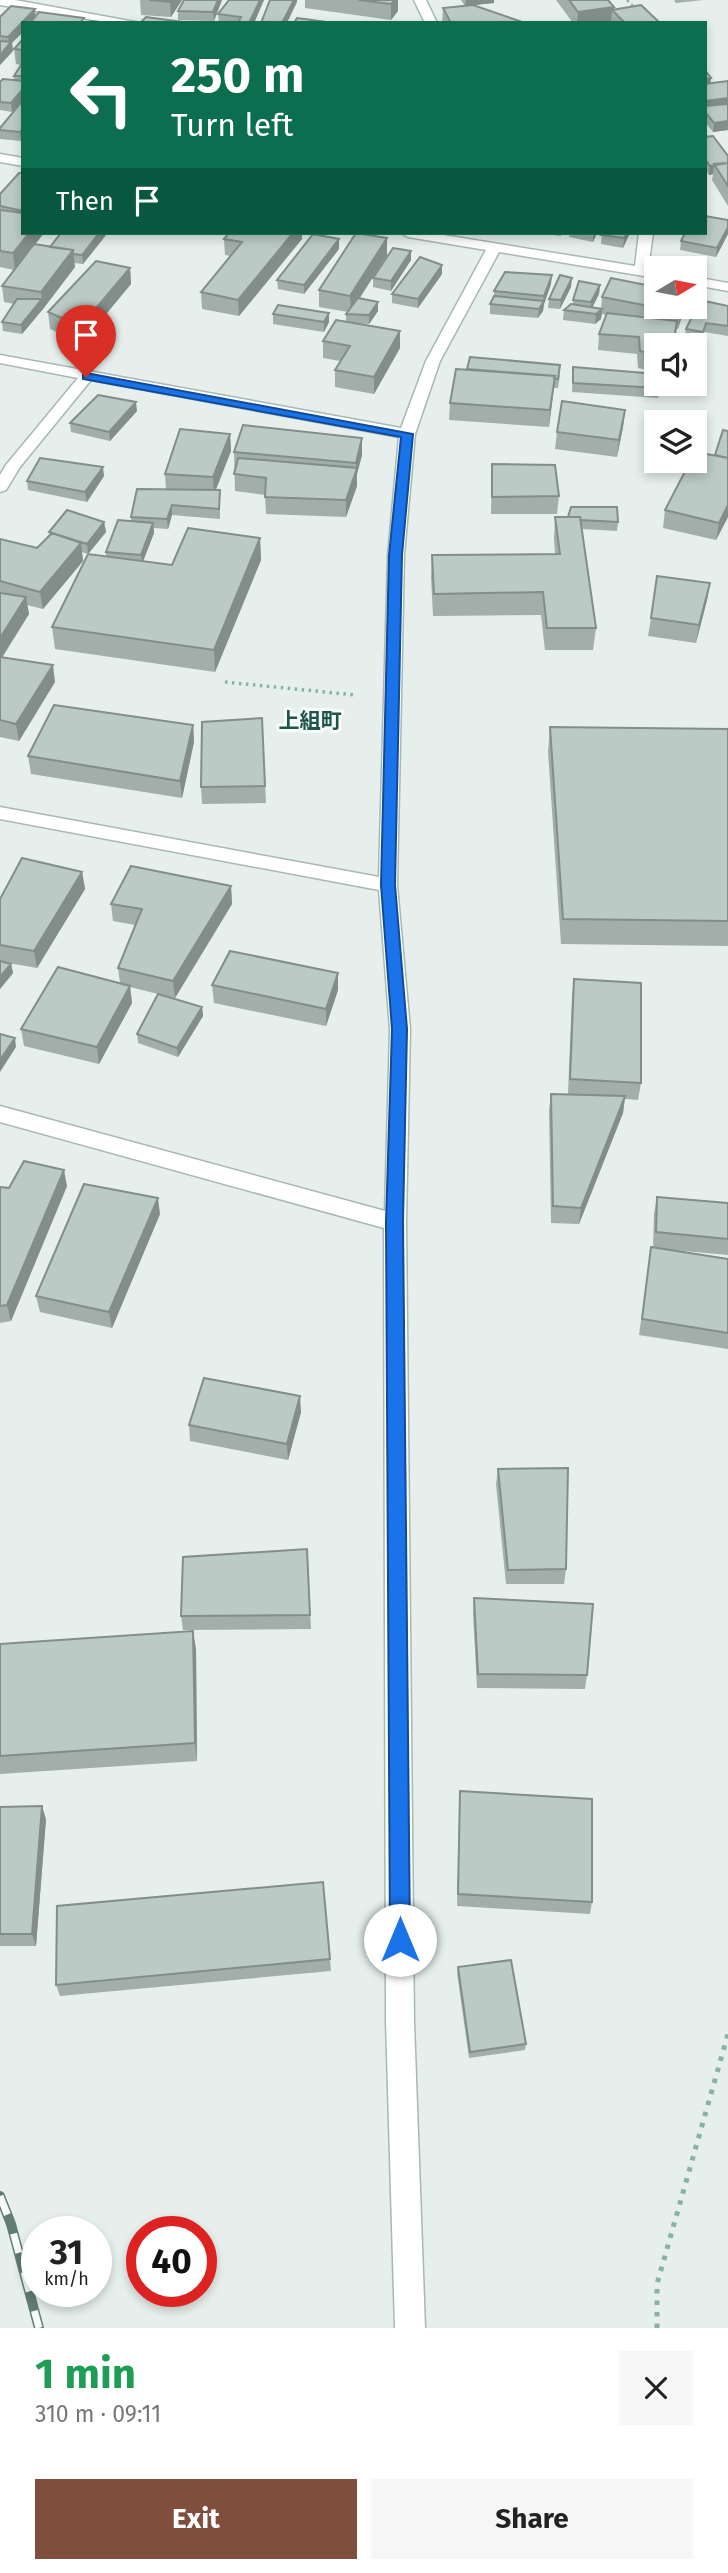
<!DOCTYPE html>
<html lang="en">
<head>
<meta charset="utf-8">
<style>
	body { margin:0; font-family:"Fira Sans","Noto Sans JP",sans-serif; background:#f6f6f6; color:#222; height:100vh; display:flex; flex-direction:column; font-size:26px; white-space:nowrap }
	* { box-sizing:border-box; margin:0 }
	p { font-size:23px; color:#767676 }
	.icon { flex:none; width:38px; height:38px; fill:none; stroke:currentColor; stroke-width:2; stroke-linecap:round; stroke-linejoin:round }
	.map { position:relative; height:2328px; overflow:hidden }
	.sheet { display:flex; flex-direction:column; background:#fff; flex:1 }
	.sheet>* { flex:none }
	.banner { position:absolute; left:21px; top:21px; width:686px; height:214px; border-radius:0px; box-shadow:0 4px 10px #0003; background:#0b6e4f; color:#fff; overflow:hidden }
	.needle { width:46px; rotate:80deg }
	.fabs { position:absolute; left:644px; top:256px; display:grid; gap:14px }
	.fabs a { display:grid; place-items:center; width:63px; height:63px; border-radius:0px; background:#fff; box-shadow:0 4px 10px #0003; font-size:35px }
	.speed { position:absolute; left:21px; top:2216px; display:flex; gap:14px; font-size:35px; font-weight:700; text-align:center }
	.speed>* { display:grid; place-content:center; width:91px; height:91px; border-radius:50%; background:#fff; box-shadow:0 4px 10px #0003; line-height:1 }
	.speed small { font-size:18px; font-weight:400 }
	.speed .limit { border:10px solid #d22; background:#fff; color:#111 }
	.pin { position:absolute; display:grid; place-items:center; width:60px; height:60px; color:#fff; margin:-72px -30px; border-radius:50% 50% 50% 0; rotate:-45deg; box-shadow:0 0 7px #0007 }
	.pin .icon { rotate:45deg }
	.me { position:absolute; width:77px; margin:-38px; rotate:0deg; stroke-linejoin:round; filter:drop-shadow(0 0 5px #0008) }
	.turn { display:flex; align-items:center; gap:24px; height:147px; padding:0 35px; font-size:32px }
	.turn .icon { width:91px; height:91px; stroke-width:2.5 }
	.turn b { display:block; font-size:49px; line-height:60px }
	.then { display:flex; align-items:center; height:66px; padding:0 35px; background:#0003; gap:14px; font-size:26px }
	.round { display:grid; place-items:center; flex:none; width:74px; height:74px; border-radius:0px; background:#f6f6f6 }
	.summary { display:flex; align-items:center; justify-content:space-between; height:119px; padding:0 35px }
	h1 { font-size:42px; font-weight:700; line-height:52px; color:#1e9e55 }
	.primary-button { display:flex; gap:14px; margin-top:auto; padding:14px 35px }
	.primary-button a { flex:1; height:80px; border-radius:0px; background:#804e3d; color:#fff; font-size:28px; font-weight:700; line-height:80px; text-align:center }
	.primary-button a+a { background:#f6f6f6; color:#222 }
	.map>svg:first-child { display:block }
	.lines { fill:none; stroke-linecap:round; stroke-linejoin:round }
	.minor-casing { stroke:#a8b8b2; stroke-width:3 }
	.path-far2 { stroke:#86b3a5; stroke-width:2.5; stroke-dasharray:2.5 3.5; stroke-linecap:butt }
	.path-far1 { stroke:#86b3a5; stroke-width:3.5; stroke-dasharray:2.5 4.5; stroke-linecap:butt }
	.path { stroke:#86b3a5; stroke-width:5; stroke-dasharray:4.5 7; stroke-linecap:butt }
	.minor { fill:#fff; fill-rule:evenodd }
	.rail-casing { stroke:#5f7d75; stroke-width:10 }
	.rail { stroke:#f7fbf9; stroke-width:7; stroke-dasharray:20; stroke-linecap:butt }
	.wall { fill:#a1aea9 }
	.shaded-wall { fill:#838d89 }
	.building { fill:#bbcac4; stroke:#838d89; stroke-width:2 }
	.route { fill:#1a73e8; stroke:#114b97; stroke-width:2 }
	.labels { text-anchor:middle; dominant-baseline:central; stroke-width:6; stroke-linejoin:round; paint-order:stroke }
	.neighbourhood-label { font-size:21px; font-weight:bold; fill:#1f5548; stroke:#f7fbf9 }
</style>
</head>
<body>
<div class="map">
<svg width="728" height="2328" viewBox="0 0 728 2328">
	<rect width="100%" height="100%" fill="#e6efeb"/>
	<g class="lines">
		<g class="minor-casing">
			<path id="minor" d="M0 0H15L141 23H112L0 5Z
				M414 0H426L437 23H425Z
				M0 154 23 158V166L0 162Z
				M401 233H431L635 266 639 233H653L648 269 656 270V278L499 252 440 361 415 434 404 555 397 885 410 1029 406 1222 414 2022 425 2328H395L386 2022 384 1228 0 1122V1106L385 1211 390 1029 379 890 0 819V807L379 877 388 555 399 437 91 380 20 467 6 490 0 492V475L6 465 78 378 0 363V355L401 428 426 361 486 250 408 237Z
				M695 277 728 283V291L695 285Z"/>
		</g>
		<path class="path-far2" d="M627 0 636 9"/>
		<path class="path-far1" d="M225 682 355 695"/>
		<path class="path" d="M657 2328V2284L728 2034"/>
		<use href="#minor" class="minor"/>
		<g class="rail-casing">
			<path id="rail" d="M0 2196 11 2224 39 2328"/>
		</g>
		<use href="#rail" class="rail"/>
	</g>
	<path class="wall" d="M140 0H182L171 17 141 15Z
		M222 0 214 21 178 20V11Z
		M229 0H264L254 23H219L218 14Z
		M305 0H398V11L391 20 305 8Z
		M461 0H494V3L473 5 525 23H442L443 8 465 6Z
		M556 0H608L614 7V10L660 23H573Z
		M674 0H703L676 3Z
		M36 16 84 18 23 23 12 43 13 51 0 65V17Z
		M23 39V100L12 112 0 110V82L14 80V76L21 65 16 64 14 49Z
		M705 70 711 78 710 83 728 81V130L713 132 705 122Z
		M23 100V139L21 141 0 139V128Z
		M705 137 728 156V206L712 180 713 174 709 175 705 169Z
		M23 173V233H44L35 244 50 247 106 235 83 264 74 263 75 267 43 309 22 334 3 331 2 322 14 304 4 302 2 286 14 270 0 267V194Z
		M728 220V234L716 257 680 250 681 241Z
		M229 233H302V239L239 316 202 309 201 292 231 256 225 255 224 239Z
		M537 233H563L561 236Z
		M570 233H597L593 242 569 237Z
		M602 233H630L623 248 601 244Z
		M387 238V255L359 298 378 302V311L369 324 355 323 400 348 374 394 335 387V370L340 361 323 358V341L346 322V314L348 312 319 307V290Z
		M339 239V249L304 294 278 289 277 280Z
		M411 251V260L391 291 373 287V278Z
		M442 265V274L418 308 392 303V294Z
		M130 268 131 284 82 343 50 329 48 312Z
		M551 284 544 304 543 311 538 318 490 314V304L494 296V291Z
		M600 285 599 294 592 308 601 309 602 297 656 306H685L678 329H677L674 345H656V372L638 368 637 354 598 350 599 334 606 315 602 314 601 319 595 324 563 320 564 310 573 304V300Z
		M571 287 560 309 548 308 549 299Z
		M728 306V336L704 332 701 341 684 339 686 329Z
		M329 313V322L324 332 273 324V314Z
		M573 367 660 383 658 398 572 392Z
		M560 375 558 388H554L549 427 449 420 450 403Z
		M625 410 623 427 617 457 555 449 557 432Z
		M137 411 110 441 71 432 70 423Z
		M728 431V517L716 540 663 528 665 510 715 455Z
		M230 434 231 451 216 490H220V519L172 515 168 529 154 528V533L143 561 172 565 260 538 261 560 215 672 55 649 52 627 106 556V552L131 521V517L166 490 165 474Z
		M362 438V455L357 474V486L346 517 266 514 265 495 235 491 234 452Z
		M492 464 559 496 557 514H491Z
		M104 476 87 502 28 490 27 481Z
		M555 517 618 522 617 531 582 529 596 628 593 650H545L541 615 433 616 431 577 432 555 555 554 554 539Z
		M104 522 106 532 88 554 82 552 83 561 43 609 27 605 29 614 2 658 55 682 19 741 0 737V539L37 548 50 536 49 532Z
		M710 583 707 600 696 643 648 636 651 618Z
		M262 718 266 803 202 804 201 787Z
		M193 725 194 742 182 798 31 774 28 756Z
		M550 727 728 729V946L561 944 548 752Z
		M82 872 85 889 37 968 3 962 11 964 13 973 0 989V899Z
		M231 886 232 904 175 998 160 995 202 1007 203 1016 178 1057 138 1043 137 1034 158 994 130 987 132 1003 99 1064 24 1046 21 1029 120 983 118 968 135 925 113 921 111 904Z
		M574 979 641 1083 638 1100 625 1099 623 1113 579 1224 551 1223 549 1111 551 1094H568L572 996Z
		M212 985 338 990 326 1026 214 1003Z
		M67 1186 11 1321 0 1323V1187Z
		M657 1197 728 1203V1255L673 1250 728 1259V1349L639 1335 649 1263 651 1247H653L654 1214Z
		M160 1214 112 1328 40 1312 36 1296Z
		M301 1412 288 1460 190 1441 189 1425Z
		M498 1469 566 1569 564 1584H506L496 1484Z
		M307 1549 311 1629 183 1630 181 1616Z
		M474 1598 587 1675 585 1689 477 1688 473 1613Z
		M0 1644 196 1649 197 1761 0 1774Z
		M460 1791 592 1902 590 1914 457 1906Z
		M0 1807 46 1819 36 1946H0Z
		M330 1959 331 1971 60 1996 56 1985Z
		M458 1967 526 2044 525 2050 469 2058 457 1973Z"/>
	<path class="shaded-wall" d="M171 0H182L171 17 170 2Z
		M218 0H222L214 21 213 12Z
		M260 0H264L254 23H249Z
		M294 0H297V2L287 23H282Z
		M395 0H398V11L391 20V4Z
		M466 0H494V3L465 6Z
		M614 7V12L612 10 611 23H577L578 12Z
		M35 9 36 18 31 23H23V32L12 43 13 51 0 65V55L9 45 8 37Z
		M711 78 710 87 705 88V79Z
		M23 89V100L12 112 11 103Z
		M728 98V107L705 110V101Z
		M728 121V130L713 132 714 123Z
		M23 129V139L21 141 20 132Z
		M714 165 713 174 709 175 710 166Z
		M728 227V234L716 257 717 248Z
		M29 233H44L15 270 13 253Z
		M99 233H105L106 235 83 264 82 255Z
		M293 233H302V239L239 316 238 300Z
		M593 233H597L593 242Z
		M627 233H630L623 248 624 238Z
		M387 238V255L351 312 350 296Z
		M339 239V249L304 294V285Z
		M73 250 75 267 43 309 22 334 21 325 42 299 41 292Z
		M411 251V260L391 291V281Z
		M442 265V274L418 308V299Z
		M130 268 131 284 82 343 81 326Z
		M552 275 551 284 544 304 543 311 538 318 539 309 543 302 544 296Z
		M572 278 571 287 560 309 561 300Z
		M600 285 599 294 590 312 591 302Z
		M378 302V311L369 324V315Z
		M682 306H685L684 309 678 329Z
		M602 309 601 319 595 324 596 314Z
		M329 313V322L324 332V322Z
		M400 331V348L374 394V377Z
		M555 376 549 427 550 410Z
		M136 402 137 411 110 441 109 432Z
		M625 410 623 427 617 457 619 440Z
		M230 434 231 451 214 494 213 477Z
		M362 438V455L357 474V486L346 517V500L356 473V463Z
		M103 467 104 476 87 502 85 492Z
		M172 505V515L168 529 167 519Z
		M728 505V517L716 540 719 523Z
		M104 522 106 532 88 554 87 544Z
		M153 523 154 533 142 564 141 555Z
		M260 538 261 560 215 672 214 650Z
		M81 543 83 561 43 609 40 592Z
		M710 583 707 600 696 643 699 625Z
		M26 597 29 614 0 660V638Z
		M53 665 55 682 19 741 16 724Z
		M193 725 194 742 182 798 180 781Z
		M82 872 85 889 37 968 34 951Z
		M231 886 232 904 175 998 173 981Z
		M11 964 13 973 0 989V977Z
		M338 973V990L326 1026V1009Z
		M130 986 132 1003 99 1064 97 1047Z
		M202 1007 203 1016 178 1057 177 1048Z
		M15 1038 16 1047 0 1072V1060Z
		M625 1096 623 1113 579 1224 581 1208Z
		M64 1170 67 1186 11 1321 7 1305Z
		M158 1198 160 1214 112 1328 109 1312Z
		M300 1396 301 1412 288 1460 287 1444Z
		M193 1631 196 1649 197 1761 195 1743Z
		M42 1806 46 1819 36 1946 32 1934Z"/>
	<path class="building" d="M149 0H171L170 2Z
		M184 0H218L213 12 178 11Z
		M229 0H260L249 23H238L241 17 218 14Z
		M270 0H294L282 23H261Z
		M359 0H395L391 4Z
		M569 0H608L614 7 578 12Z
		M473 5 525 23H451L443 8Z
		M641 5 660 23H625L612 10Z
		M11 6 35 9 8 37 0 36V17Z
		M39 12 84 18 80 23H30Z
		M146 17 183 22 140 23Z
		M297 18 334 23H294Z
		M91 21 108 23H90Z
		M23 39V50L14 49Z
		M0 41 11 42 0 55Z
		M23 62V76H14Z
		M705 70 711 78 705 79Z
		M3 79 23 81V89L11 103 0 102V82Z
		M728 81V98L705 101V84Z
		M23 100V129L20 132 0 130V128Z
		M728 104V121L714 123 705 112V106Z
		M713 136 728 156V163L710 166 705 159V137Z
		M728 163V186L714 164Z
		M19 173H23V211L0 206V194Z
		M0 210 23 213V233H29L13 253 0 251Z
		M705 216 728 220V227L717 248 681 241 685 233H705Z
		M61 233H99L82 255 73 254V250L50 247Z
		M229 233H293L238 300 201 292 242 242 224 239Z
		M356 233 387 238 350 296 319 290Z
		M602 233H627L624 238 601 235Z
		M313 234 339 239 304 285 277 280Z
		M34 244 73 250 41 292 2 286Z
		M393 248 411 251 391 281 373 278Z
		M420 257 442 265 418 299 392 294Z
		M96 261 130 268 81 326 48 312Z
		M505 272 552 275 544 296 494 291Z
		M560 275 572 278 561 300 549 299Z
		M611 278 656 287V306H682L680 312 602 297Z
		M579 281 600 285 591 302 573 300Z
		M494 296 544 301 539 309 490 304Z
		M358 298 378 302 369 315 346 314Z
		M17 299H42L21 325 2 322Z
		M700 300 728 306V326L706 323 703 332 686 329Z
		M571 304 602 309 596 314 564 310Z
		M278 305 329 313 324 322 273 314Z
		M607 313 677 321 673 345H656V355L640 351 639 337 599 334Z
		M336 320 400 331 374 377 335 370 350 346 323 341Z
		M470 357 560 365 558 379 554 378 555 376 467 369Z
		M573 367 656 374V383H660L659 388 573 383Z
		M456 369 555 376 550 410 450 403Z
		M98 395 136 402 109 432 70 423Z
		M562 401 625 410 619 440 557 432Z
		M243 425 362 438 356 463 234 452Z
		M180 429 230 434 213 477 165 474Z
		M723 430 728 431V458L715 455Z
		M696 452 728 458V505L719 523 665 510 691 460H695Z
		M40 458 103 467 85 492 27 481Z
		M238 458 357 468 346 500 265 497 266 478 234 474Z
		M492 464 555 465 559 496 492 497Z
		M137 489 220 490 219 509 172 505 167 519 131 517Z
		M571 507H617L618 522 581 520 580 517H568Z
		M67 510 104 522 87 544 49 532Z
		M555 517H580L596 628H547L543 592 434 594 432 555 560 554Z
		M118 520 153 523 141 555 106 552Z
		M188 528 260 538 214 650 52 627 88 554 172 565Z
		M52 533 81 543 40 592 0 581V539L37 548Z
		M657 576 710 583 699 625 651 618Z
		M0 593 26 597 0 638Z
		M0 657 53 665 16 724 0 720Z
		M54 705 193 725 180 781 28 756Z
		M262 718 265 786 201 787 202 722Z
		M550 727 728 729V921L563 919Z
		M22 858 82 872 34 951 0 945V899Z
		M131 866 231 886 173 981 118 968 142 909 111 904Z
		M230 951 338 973 326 1009 212 985Z
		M0 961 11 964 0 977Z
		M58 967 130 986 97 1047 21 1029Z
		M574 979 641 983V1083L570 1079Z
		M158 994 202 1007 177 1048 137 1034Z
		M0 1034 15 1038 0 1060Z
		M551 1094 625 1096 581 1208 553 1206Z
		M24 1161 64 1170 7 1305 0 1306V1187L9 1188Z
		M84 1184 158 1198 109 1312 36 1296Z
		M657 1197 728 1203V1239L656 1232Z
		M651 1247 728 1259V1333L642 1319Z
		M204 1378 300 1396 287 1444 189 1425Z
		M568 1468 566 1569 508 1570 498 1469Z
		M307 1549 310 1615 181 1616 183 1557Z
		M474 1598 593 1604 587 1675 478 1674Z
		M193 1631 195 1743 0 1756V1644Z
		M460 1791 592 1799V1902L458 1894Z
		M42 1806 32 1934H0V1807Z
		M323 1882 330 1959 56 1985 57 1906Z
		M511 1960 526 2044 470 2052 458 1967Z"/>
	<path class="route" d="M86 373 413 434 402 555 395 885 407 1029 403 1222 410 1940 407 1947 400 1950 393 1947 390 1940 386 1222 392 1029 381 885 389 555 401 437 83 379V374Z"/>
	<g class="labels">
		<g class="neighbourhood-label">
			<text x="310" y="721">上組町</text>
		</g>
	</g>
</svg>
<div class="fabs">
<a><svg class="needle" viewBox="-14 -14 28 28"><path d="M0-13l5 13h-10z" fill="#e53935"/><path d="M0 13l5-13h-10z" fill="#767676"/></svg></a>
<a><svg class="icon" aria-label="sound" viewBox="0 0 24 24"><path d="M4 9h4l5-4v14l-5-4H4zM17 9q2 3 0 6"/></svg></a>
<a><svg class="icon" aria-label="layers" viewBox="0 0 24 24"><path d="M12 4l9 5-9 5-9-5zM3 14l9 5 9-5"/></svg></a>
</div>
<div class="speed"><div>31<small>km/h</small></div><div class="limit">40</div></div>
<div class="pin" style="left:86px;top:377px;background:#d93025"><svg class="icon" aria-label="arrive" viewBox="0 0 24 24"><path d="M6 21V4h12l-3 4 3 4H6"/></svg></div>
<svg class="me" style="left:400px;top:1940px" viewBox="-20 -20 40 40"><circle r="19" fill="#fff"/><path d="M0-13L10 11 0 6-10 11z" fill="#1a73e8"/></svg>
<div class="banner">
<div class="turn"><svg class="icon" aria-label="left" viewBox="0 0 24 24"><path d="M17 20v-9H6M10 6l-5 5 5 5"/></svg><div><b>250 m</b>Turn left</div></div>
<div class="then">Then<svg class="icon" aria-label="arrive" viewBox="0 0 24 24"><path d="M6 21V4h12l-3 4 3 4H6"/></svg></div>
</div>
</div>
<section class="sheet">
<div class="summary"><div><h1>1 min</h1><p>310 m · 09:11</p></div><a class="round"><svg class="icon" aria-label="close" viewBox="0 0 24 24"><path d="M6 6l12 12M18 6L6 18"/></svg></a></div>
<div class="primary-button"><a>Exit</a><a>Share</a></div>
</section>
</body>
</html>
